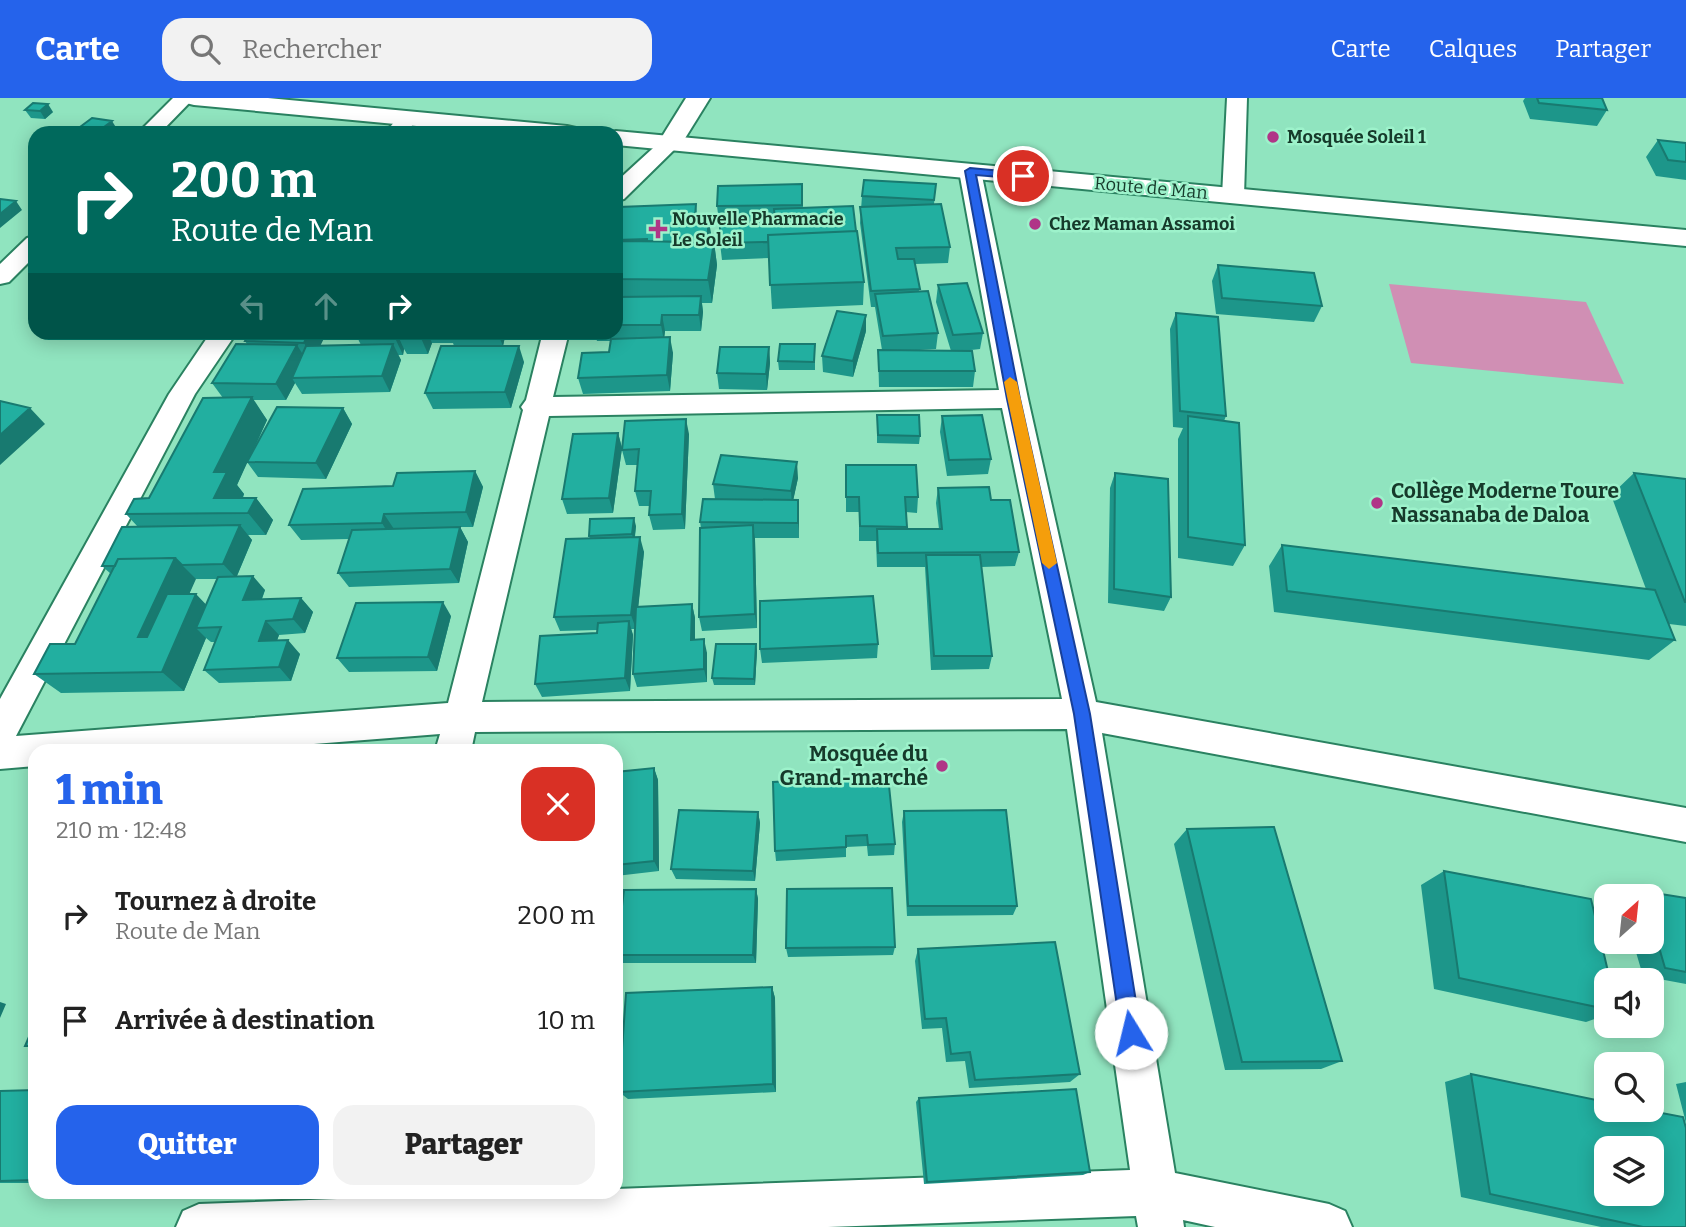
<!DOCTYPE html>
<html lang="fr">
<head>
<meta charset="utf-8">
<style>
	body { margin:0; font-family:Bitter,serif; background:#f2f2f2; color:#222; height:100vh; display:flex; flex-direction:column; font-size:26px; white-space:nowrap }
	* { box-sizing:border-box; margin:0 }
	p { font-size:23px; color:#767676 }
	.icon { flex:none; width:38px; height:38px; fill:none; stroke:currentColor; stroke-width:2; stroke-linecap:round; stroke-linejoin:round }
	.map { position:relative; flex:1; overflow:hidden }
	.details { position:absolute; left:28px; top:646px; width:595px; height:455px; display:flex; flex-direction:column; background:#fff; border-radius:21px; box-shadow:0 4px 18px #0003 }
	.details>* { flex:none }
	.banner { position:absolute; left:28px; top:28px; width:595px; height:214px; border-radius:21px; box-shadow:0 4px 18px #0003; background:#00695c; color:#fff; overflow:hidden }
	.needle { width:46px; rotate:27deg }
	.tools { position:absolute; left:1594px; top:786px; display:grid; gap:14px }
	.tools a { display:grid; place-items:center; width:70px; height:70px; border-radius:14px; background:#fff; box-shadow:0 4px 18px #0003; font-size:35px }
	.pin { position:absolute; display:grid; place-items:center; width:60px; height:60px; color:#fff; margin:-30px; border:4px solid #fff; border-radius:50%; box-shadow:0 2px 7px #0007 }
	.me { position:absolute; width:77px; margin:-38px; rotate:351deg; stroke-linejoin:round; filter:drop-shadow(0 0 5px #0008) }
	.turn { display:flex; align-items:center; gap:24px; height:147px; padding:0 28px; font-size:32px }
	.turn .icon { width:91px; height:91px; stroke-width:2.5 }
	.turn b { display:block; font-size:49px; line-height:60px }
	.lanes { display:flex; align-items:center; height:66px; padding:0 28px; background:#0003; justify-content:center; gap:35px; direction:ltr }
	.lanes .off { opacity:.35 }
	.round { display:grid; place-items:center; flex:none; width:74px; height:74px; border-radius:21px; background:#f2f2f2 }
	.head { display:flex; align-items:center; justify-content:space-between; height:119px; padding:0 28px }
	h1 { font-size:42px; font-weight:800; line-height:52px; color:#2563eb }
	.button { display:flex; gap:14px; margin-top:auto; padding:14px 28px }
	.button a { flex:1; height:80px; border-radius:21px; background:#2563eb; color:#fff; font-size:28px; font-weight:800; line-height:80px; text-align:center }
	.button a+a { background:#f2f2f2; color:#222 }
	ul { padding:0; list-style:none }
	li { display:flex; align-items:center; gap:21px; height:105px; padding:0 28px }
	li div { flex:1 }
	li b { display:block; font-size:26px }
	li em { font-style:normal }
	header { display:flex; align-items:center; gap:42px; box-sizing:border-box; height:98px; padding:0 35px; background:#2563eb; color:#fff }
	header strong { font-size:33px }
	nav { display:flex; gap:38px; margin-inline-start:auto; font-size:24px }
	.search { width:490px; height:63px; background:#f2f2f2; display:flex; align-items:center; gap:18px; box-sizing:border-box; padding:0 24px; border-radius:21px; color:#767676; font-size:26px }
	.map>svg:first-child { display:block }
	.green { fill:#d08fb4 }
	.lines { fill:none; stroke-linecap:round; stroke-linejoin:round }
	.street-casing { stroke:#2a8261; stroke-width:4 }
	.secondary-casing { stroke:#2a8261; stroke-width:4 }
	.highway-casing { stroke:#2a8261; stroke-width:4 }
	.street { fill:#fff; fill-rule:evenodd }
	.secondary { fill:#fff; fill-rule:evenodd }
	.highway { fill:#fff; fill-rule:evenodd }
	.wall { fill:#1d968a; fill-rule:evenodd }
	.shaded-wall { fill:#187a70 }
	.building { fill:#22afa0; stroke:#187a70; stroke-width:2; fill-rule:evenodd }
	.route { fill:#2563eb; stroke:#184099; stroke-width:2 }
	.slow { fill:#f59e0b }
	.poi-dot { fill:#b03587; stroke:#9df2cb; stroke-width:2.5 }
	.labels { text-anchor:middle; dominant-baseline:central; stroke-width:5; stroke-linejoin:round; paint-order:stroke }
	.far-poi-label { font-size:18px; font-weight:bold; fill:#163a2b; stroke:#9df2cb; text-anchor:start }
	.far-street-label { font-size:18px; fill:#163a2b; stroke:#9df2cb }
	.poi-label { font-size:21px; font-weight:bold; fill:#163a2b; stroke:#9df2cb; text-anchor:start }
</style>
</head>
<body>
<header>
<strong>Carte</strong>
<div class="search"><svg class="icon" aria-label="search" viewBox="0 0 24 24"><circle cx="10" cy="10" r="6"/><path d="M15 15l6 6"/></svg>Rechercher</div>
<nav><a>Carte</a><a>Calques</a><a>Partager</a></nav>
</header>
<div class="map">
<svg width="1686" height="1129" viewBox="0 0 1686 1129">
	<rect width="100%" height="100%" fill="#90e4bf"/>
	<path class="green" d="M1389 186 1586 204 1624 286 1411 265Z"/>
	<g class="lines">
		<g class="street-casing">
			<path id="street" d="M173 0H194L160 35H138Z
				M1227 0H1247L1244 98 1241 103H1225L1222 98Z
				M408 14 415 16 418 20 406 35H385L401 16Z
				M670 39 677 41 681 45 677 49 624 101 616 103V84L663 41Z
				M970 67 978 68 981 73 1028 301 1096 604 1686 710V744L1102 635 1175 1075 1329 1106 1345 1113 1352 1129H1215L1183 1122 1184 1129H1138L1136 1118 828 1129H176L183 1113 199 1106 530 1094H616V1091L1130 1072 1067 631 475 634 471 653H435L440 636 226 653H35V668L0 671V601L169 296 211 234H237L195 296 16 638 448 605 523 312 521 309 526 302 543 234H569L553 299 999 292 959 73 962 68ZM1002 310 1062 601 482 604 549 318Z
				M35 138V158L9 184 0 186V166L27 140Z"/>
		</g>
		<g class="secondary-casing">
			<path id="secondary" d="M686 0H710L679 50 670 52 661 50 658 45Z"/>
		</g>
		<g class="highway-casing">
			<path id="highway" d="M182 0H268L567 28 576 30 579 35H491L194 7 186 5Z
				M616 33 1686 132V148L616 47V35H607Z"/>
		</g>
		<use href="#street" class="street"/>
		<use href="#secondary" class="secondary"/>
		<use href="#highway" class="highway"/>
	</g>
	<path class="wall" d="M1525 0H1602L1607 12 1597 28 1530 21 1523 3Z
		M25 12 53 14 45 21 31 20Z
		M1658 42 1686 45V82L1656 78 1646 59Z
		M802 86 803 110 864 184 863 207 772 211 769 160 722 162 720 145 775 124V123L719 124 717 108Z
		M936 86 934 106 950 149 948 165 915 166 919 193 938 235 936 251 919 252 951 253 936 204 938 187 983 235 980 251 962 253 975 273 973 289H879L878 252H882L875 209H871L860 125 862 98Z
		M696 106 697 119H708L710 144H714L717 167 712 205H702L703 214 701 233H665L664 239 673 255 670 293 583 296 578 280 609 254 611 243H597L594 234H616V133Z
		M1218 167 1322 208 1314 224 1216 216 1212 183Z
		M1176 215 1226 318 1224 323 1245 447 1233 468 1178 460V341L1183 330 1173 329 1170 231Z
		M866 233 853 279 823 274 822 258Z
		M250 234H327L320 247H361L358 241 360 234H506L503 248 524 264 511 310 433 311 425 295 454 248 453 245H432L428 256H407L404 251 403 257H398L401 262 390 294 302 296 295 285 286 302H253L267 322 254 351 343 310 352 326 326 381 258 379 247 364 237 387 244 396 243 400H256L273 422 266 437H248L252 442 237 478 265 492 262 501 301 500 313 514 305 535 279 537 277 542 300 556 291 583 219 585 204 572 215 544H211L206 540 184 593 61 595 34 576 75 546 111 476 102 468 138 429 126 416 149 400 223 300 212 285 247 246 245 243ZM195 481H217L206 507 189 496Z
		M815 246V272H779L778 263Z
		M769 249 770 265 767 292 719 291 717 275Z
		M877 317 920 338 919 346 877 345Z
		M942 318 991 361 988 376 947 378 940 334Z
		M618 335 622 350 613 415 567 416 562 401Z
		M689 336 685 431 653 432 649 417 650 408H639L635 393 637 367H626L622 352Z
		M846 367 918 399 917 415 906 414 907 431H939L936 405 938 390 991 402 1019 454 1015 468 981 469 992 558 989 571 931 572 925 469H877L876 443H859V414H846Z
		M475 373 483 389 473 429H460L468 444 459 485 349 489 338 475 349 441 301 442 289 427 393 388Z
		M1115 375 1171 499 1164 513 1108 505 1110 390Z
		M1634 375 1686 381V528L1669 526 1675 542 1649 562 1274 514 1269 468 1282 447 1646 491 1611 397Z
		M798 380 793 402H798L799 440H755L757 530 702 533 699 519 701 430 700 424 715 401 713 386Z
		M636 428 635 439 644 454 638 509 692 506 695 520V542L707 555V584L637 589 633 576 635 531H631L633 537 630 593 542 599 535 586 597 535V532L560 533 554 519 590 441 589 438Z
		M451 518 437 573 349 574 337 560Z
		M756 546 757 553 755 587H714L712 580Z
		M878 546 877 560 762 565 760 551Z
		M654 670 658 682 659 773 616 778V674Z
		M773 684 895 746 894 757 868 758 867 748 846 749V759L776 763 775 753Z
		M904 713 1017 808 1013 817 907 818 902 724Z
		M758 714 760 725 755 783 676 781 671 771Z
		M1187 731 1342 963 1321 971 1225 972 1174 746Z
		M1444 773 1606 882V917L1586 924 1434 891 1421 787Z
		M756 791 758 801 756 865H622L616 857Z
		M1642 793 1686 800V886L1643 878 1633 844H1652V798H1631Z
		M895 849 893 857 788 859 786 850Z
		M918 851 1080 976 1070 984 969 990 965 963 946 964 942 930 922 931 915 863Z
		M772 889 775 900 776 994 628 1001 619 994Z
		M1471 976 1686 1129H1601L1461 1099 1445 984Z
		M1686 984V1025L1676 986Z
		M35 992V1085H0V993Z
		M919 1000 1090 1074 1083 1077 924 1086 916 1004Z"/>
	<path class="shaded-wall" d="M48 6 53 14 45 21 40 13Z
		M112 23 117 31 112 35H96Z
		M16 103 22 112 0 130V116Z
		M708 119 711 135 710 162 708 146Z
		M714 144 717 167 712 205 708 182Z
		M701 198 703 214 701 233 699 217Z
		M662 217 665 233 664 243 661 227Z
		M866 217V233L853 279V263Z
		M309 234H327L314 261 304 245Z
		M397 234H410L399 240 404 251 403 257 395 240Z
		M423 234H427L432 245 428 256 421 240Z
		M497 234H506L503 248Z
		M670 239 673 255 670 293 667 277Z
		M393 246 401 262 390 294 382 278Z
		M297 247 307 263 292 280 295 285 286 302 276 286Z
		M519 248 524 264 511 310 505 294Z
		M769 249 770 265 767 292 766 276Z
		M252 299 267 322 237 387 244 396 235 415 214 400V374Z
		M30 310 45 326 0 367V337Z
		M343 310 352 326 326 381 316 365Z
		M686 321 689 336 685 431 682 416Z
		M618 335 622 350 613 415 609 400Z
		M797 364 798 380 792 408 791 393Z
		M475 373 483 389 473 429 466 414Z
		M256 400 273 422 266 437 248 415Z
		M798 402 799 417V440L798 425Z
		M384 416 394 431 391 440 382 425Z
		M634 420 636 428 634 444 632 436Z
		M240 427 252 442 236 480 223 466Z
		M753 427 755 442 757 530 755 516Z
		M460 429 468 444 459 485 450 471Z
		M640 439 644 454 636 531 631 517Z
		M175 460 196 481 161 559 138 539Z
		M253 478 265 492 256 516 243 502Z
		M196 496 216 517 196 530 206 540 184 593 162 574Z
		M301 500 313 514 305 535 293 521Z
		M443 504 451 518 437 573 428 559Z
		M692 506 695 520V556L691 542Z
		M266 523 279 537 272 557 259 543Z
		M629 523 633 537 630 593 625 580Z
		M704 541 707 555V584L704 571Z
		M288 542 300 556 291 583 279 569Z
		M756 546 757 553 755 587 754 581Z
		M654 670 658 682 659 773 654 763Z
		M758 714 760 725 755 783 753 773Z
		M756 791 758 801 756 865 753 857Z
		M772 889 775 900 776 994 773 986Z
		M0 904 6 906 0 920Z
		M616 971 619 974 616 984Z"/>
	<path class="building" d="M1537 0H1602L1607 12 1539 5Z
		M33 5 48 6 40 13 25 12Z
		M92 20 112 23 96 35H72Z
		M1658 42 1686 45V64L1668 62Z
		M864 82 936 86 934 102 862 98Z
		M802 86V107L717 108 718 88Z
		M0 101 16 103 0 116Z
		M696 106 695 119H708V144H686L687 140H676V144L647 143V141L616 142 619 109Z
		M941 106 950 149 896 150 898 161H914L920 191 871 193 860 109Z
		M853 108 856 133 768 137V144L720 145V126L775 124 774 111Z
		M857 133 864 184 770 187 768 137Z
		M616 143 714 144 708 182 616 181Z
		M1218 167 1314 175 1322 208 1222 200Z
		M967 185 983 235 953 237 938 187Z
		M928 193 938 235 883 238 875 196Z
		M701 198 699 217H662L661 227H616V199Z
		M837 213 866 217 853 263 822 258Z
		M1176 215 1218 219 1226 318 1180 313Z
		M250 234H309L304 245 245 243Z
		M360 234H397L395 240 358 241Z
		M401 234H423L421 240H399Z
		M670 239 667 277 578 280 582 255 609 254 611 241Z
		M236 246 297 247 276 286 212 285Z
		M393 246 382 278 292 280 306 248Z
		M780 246H815L814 264 778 263Z
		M441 248H519L505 294 425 295Z
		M720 249H769L766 276 717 275Z
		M878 252 972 253 975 273H879Z
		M252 299 214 374H227L214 400H256L248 415 126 416 134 401 149 400 203 300Z
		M0 303 30 310 0 337Z
		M277 309 343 310 316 365 247 364Z
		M877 317H919L920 338 878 337Z
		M982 317 991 361 949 362 942 318Z
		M1188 318 1239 325 1245 447 1188 439Z
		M686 321 682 416 649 417 651 393H635L639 351 622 352 625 323Z
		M618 335 609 400 562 401 573 336Z
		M721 357 797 364 791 393 713 386Z
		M846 367H916L918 399H905L907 429 860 428 859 399H846Z
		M475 373 466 414 384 416 382 425 289 427 303 391 393 388 397 375Z
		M1115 375 1168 381 1171 499 1114 491Z
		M1634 375 1686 381V504H1685Z
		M989 389 991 402H1010L1019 454 878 455 877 431H942L938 390Z
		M703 401 798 402V425L700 424Z
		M634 420 632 436 589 438 590 421Z
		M240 427 223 466 182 467 175 460 118 461 115 468H102L122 429Z
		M753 427 755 516 699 519 700 430Z
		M460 429 450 471 338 475 352 432Z
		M640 439 631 517 554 519 566 441Z
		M1282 447 1655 492 1675 542 1287 493Z
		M926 457H980L992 558H934Z
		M175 460 138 539H147L167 496H196L162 574 34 576 50 546H75L118 461Z
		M253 478 243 502 301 500 293 521 266 523 259 543 288 542 279 569 204 572 221 529 196 530 218 479Z
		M873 498 878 546 760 551V503Z
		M443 504 428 559 337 560 356 505Z
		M692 506 691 542 704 541V571L633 576 636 509Z
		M629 523 625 580 535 586 540 538 597 535 598 525Z
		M716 546H756L754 581 712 580Z
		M654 670V763L616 767V674Z
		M888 678 895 746 868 747 867 737 846 738V749L775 753 773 684Z
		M679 712 758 714 753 773 671 771Z
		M1006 712 1017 808H908L904 713Z
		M1274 729 1342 963 1242 964 1187 731Z
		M1444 773 1591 801 1610 882H1606V911L1459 880Z
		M892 790 895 849 786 850 787 791Z
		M756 791 753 857H616L624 792Z
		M1642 793 1686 800V874L1665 870 1652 825V798H1644Z
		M1055 844 1080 976 975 982 970 954 951 956 946 920 925 921 918 851Z
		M772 889 773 986 619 994 626 895Z
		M35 925V948H25Z
		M1471 976 1606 1004V1012H1646L1683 1019 1686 1030V1129H1643L1490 1096ZM1606 1050H1652V1096H1606Z
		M1076 991 1090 1074 927 1084 919 1000Z
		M35 992V1082L0 1083V993Z"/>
	<path class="route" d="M970 70 1023 75 1028 78 1023 81 976 77 1020 301 1090 616 1141 935 1138 942 1131 945 1124 942 1121 935 1074 616 1007 301 965 73Z"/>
	<path class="slow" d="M1010 279 1017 284 1057 465 1049 471 1042 465 1004 284Z"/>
	<g class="poi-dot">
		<circle cx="1273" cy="39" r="7"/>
		<circle cx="1035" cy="126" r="7"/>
		<path d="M654.5 120.5h7v7h7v7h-7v7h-7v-7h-7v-7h7z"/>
		<circle cx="1377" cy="405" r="7"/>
		<circle cx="942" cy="668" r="7"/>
	</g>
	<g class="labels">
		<g class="far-poi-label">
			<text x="1287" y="39">Mosquée Soleil 1</text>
			<text x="672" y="121">Nouvelle Pharmacie<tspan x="672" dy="21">Le Soleil</tspan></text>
			<text x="1049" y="126">Chez Maman Assamoi</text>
		</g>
		<g class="far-street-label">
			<text transform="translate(1151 90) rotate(5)">Route de Man</text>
		</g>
		<g class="poi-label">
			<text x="1391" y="393">Collège Moderne Toure<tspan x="1391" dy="24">Nassanaba de Daloa</tspan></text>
			<text x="928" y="656" text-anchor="end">Mosquée du<tspan x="928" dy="24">Grand-marché</tspan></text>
		</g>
	</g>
</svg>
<div class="tools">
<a><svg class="needle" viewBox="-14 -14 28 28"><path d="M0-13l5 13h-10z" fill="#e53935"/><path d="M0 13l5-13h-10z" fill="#767676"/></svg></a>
<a><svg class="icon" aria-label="sound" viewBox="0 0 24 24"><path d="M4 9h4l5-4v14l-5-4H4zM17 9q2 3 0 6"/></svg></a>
<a><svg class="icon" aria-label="search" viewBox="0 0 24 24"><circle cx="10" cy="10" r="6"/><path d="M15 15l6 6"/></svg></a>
<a><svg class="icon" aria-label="layers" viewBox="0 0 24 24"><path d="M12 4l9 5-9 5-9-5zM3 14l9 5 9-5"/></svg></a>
</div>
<div class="pin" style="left:1023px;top:78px;background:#d93025"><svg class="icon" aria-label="arrive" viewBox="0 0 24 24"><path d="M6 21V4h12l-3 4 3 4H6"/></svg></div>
<svg class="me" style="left:1131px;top:935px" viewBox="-20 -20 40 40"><circle r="19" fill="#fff"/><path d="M0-13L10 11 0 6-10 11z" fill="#2563eb"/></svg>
<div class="banner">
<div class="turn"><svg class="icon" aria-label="right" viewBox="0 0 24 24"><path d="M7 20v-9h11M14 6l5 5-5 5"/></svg><div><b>200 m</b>Route de Man</div></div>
<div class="lanes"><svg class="icon off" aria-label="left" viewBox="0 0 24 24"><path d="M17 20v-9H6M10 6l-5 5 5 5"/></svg><svg class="icon off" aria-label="ahead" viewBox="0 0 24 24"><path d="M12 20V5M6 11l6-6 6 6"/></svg><svg class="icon" aria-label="right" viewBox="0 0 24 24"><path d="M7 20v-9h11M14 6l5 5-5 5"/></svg></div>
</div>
<section class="details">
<div class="head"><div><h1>1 min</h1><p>210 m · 12:48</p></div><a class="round" style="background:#d93025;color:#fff"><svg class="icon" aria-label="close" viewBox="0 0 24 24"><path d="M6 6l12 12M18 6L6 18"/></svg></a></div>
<ul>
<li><svg class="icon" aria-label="right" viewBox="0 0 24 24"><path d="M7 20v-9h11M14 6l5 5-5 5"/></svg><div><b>Tournez à droite</b><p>Route de Man</p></div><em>200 m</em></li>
<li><svg class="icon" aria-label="arrive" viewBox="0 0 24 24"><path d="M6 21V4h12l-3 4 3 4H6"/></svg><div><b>Arrivée à destination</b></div><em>10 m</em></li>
</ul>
<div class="button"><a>Quitter</a><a>Partager</a></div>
</section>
</div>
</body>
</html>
